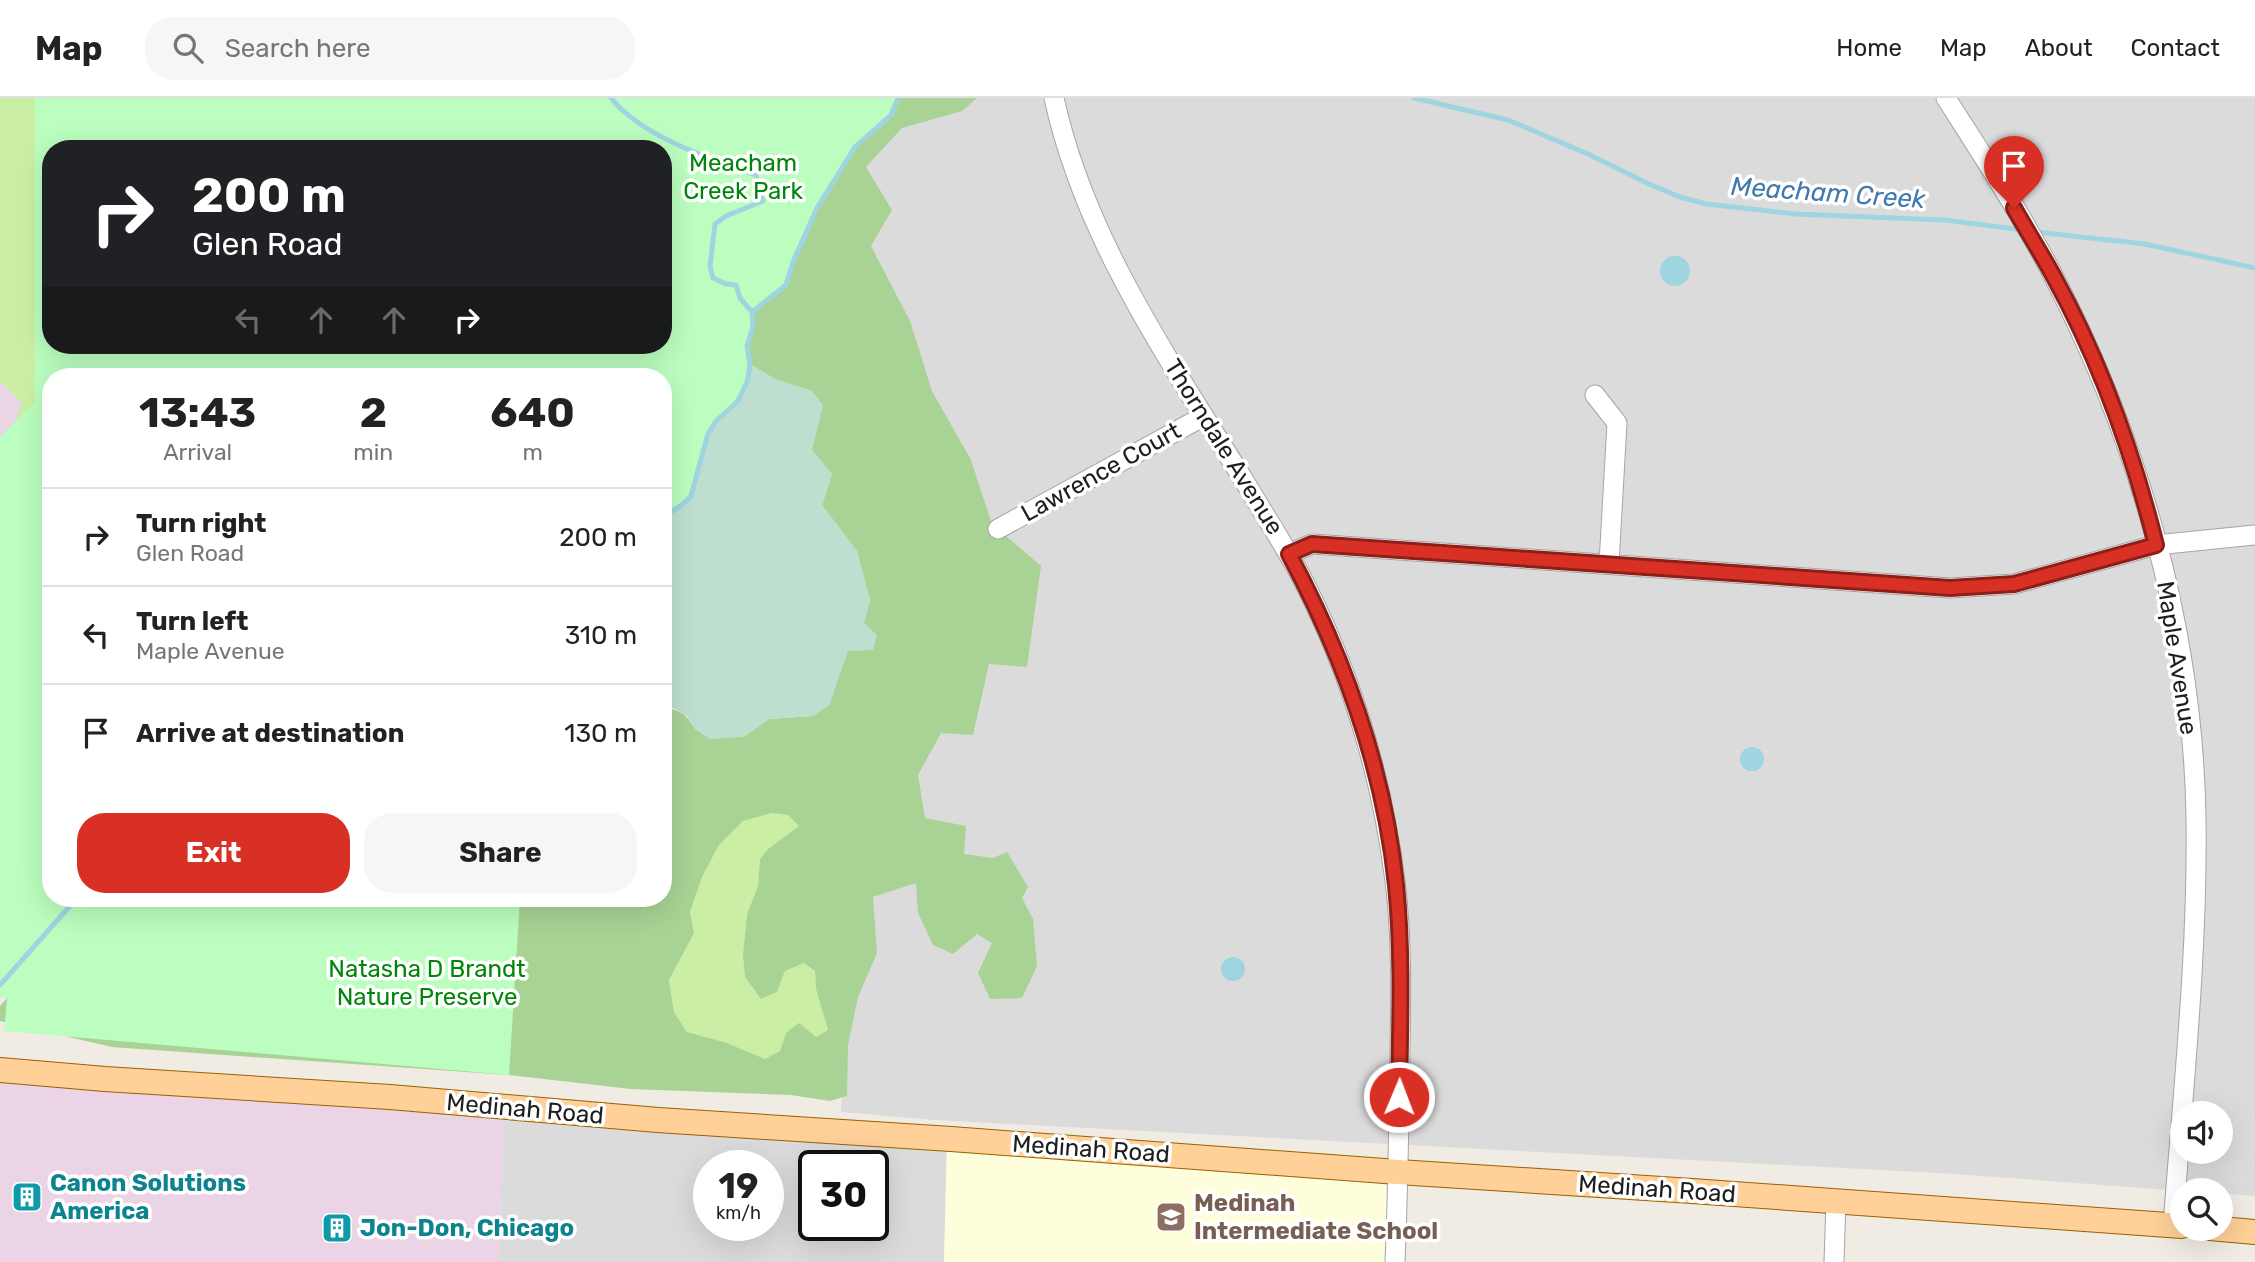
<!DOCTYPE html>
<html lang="en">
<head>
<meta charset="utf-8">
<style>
	body { margin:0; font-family:Rubik,sans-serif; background:#f6f6f6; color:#222; height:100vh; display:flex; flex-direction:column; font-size:26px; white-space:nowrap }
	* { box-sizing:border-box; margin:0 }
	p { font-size:23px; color:#767676 }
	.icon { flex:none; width:38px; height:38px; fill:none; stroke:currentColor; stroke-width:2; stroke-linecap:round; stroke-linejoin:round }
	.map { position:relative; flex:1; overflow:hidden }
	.details { position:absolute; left:42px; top:270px; width:630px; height:539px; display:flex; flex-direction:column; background:#fff; border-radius:28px; box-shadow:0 7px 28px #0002 }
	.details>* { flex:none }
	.hud { position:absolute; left:42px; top:42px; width:630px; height:214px; border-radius:28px; box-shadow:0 7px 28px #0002; background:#202124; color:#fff; overflow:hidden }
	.fabs { position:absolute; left:2170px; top:1003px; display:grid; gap:14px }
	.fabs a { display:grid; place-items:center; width:63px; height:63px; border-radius:50%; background:#fff; box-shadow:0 7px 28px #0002; font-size:35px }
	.speed { position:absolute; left:693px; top:1052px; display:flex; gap:14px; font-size:35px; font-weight:700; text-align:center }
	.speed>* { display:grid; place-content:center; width:91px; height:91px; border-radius:50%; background:#fff; box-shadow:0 7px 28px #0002; line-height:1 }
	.speed small { font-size:18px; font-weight:400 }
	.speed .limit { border:4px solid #111; border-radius:10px; background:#fff; color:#111 }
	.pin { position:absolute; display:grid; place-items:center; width:60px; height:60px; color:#fff; margin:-72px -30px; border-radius:50% 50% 50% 0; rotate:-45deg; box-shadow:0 0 7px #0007 }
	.pin .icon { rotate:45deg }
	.me { position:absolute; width:77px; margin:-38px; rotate:1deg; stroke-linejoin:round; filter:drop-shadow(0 0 5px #0008) }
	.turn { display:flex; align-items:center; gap:24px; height:147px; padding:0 35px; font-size:32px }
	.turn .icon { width:91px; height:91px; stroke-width:2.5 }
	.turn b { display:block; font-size:49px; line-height:60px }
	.lanes { display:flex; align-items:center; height:66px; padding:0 35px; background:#0003; justify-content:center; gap:35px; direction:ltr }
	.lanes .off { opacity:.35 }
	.eta { display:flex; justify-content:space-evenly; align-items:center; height:119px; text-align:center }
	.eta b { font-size:42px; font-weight:700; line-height:49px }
	.cta { display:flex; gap:14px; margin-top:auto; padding:14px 35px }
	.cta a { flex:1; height:80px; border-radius:28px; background:#d93025; color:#fff; font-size:28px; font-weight:700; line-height:80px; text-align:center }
	.cta a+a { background:#f6f6f6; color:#222 }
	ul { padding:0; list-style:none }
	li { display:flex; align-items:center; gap:21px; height:98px; padding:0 35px; border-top:2px solid #e0e0e0 }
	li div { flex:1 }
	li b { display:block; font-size:26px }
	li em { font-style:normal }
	header { display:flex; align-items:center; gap:42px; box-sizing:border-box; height:98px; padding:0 35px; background:#fff; border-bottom:2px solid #e0e0e0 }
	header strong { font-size:33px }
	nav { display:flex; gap:38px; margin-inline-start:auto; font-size:24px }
	.search { width:490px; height:63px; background:#f6f6f6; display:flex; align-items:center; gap:18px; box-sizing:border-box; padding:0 24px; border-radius:28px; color:#767676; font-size:26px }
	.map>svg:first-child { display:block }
	.residential { fill:#dcdbdb; fill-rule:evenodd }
	.industrial { fill:#ead4e6 }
	.education { fill:#fffedc }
	.grass { fill:#caefa4 }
	.forest { fill:#a8d394; fill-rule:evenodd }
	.wetland { fill:#bedfcf }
	.park { fill:#bbfebf; fill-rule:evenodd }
	.water { fill:#9fd4e1 }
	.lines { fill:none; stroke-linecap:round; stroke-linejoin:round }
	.stream { stroke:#9fd4e1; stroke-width:5 }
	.minor-casing { stroke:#a5a5a5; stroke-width:21 }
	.major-casing { stroke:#976200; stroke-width:26 }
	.minor { stroke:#fff; stroke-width:19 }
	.major { stroke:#ffd098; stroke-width:24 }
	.route-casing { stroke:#8d1f18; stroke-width:18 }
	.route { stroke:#d93025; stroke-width:12 }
	.labels { text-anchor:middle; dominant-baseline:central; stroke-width:7; stroke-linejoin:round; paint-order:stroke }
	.park-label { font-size:24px; fill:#02860a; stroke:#fff }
	.street-label { font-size:24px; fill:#1e1e1e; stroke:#fff }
	.culture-label { font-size:24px; font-weight:bold; fill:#0d838f; stroke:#fff; text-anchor:start }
	.education-label { font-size:24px; font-weight:bold; fill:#785e54; stroke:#fff; text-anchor:start }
	.water-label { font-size:26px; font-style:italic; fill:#407aae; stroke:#fff }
</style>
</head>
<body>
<header>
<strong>Map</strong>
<div class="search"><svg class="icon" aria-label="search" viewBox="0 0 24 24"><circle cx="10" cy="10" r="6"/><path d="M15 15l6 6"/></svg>Search here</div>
<nav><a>Home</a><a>Map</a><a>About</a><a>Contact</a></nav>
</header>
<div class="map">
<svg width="2255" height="1164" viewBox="0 0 2255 1164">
	<rect width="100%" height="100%" fill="#f0ebe3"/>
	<path class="residential" d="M898 0H2255V1098L2221 1095V1092L2182 1093 1956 1076 935 1022 841 1014 854 773 738 303ZM2182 1015H2221V1054H2182Z
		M503 1019 947 1044 944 1164H499ZM709 1068H768V1127H709ZM814 1068H873V1127H814Z"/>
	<path class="industrial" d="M0 268 35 304 0 339Z
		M0 981 503 1019 499 1164H0Z"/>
	<path class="education" d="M947 1044 1398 1074 1396 1164H944Z"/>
	<path class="grass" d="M0 0H55L51 51V729L0 339 16 323 22 305 0 283Z
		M772 715 788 717 800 728 768 751 760 761 758 788 747 816 743 856 777 894 785 873 804 865 815 873 816 891 828 932 816 939 786 935 780 953 766 961 727 945 687 934 674 914 669 882 694 835 690 814 702 779 719 747 743 723Z"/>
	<path class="forest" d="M739 0H977L962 13 902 30 866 69 892 112 871 148 910 223 932 293 971 362 992 426 1041 468 1027 569 989 566 973 637 941 635 918 677 925 720 966 728 964 756 993 760 1007 754 1028 789 1022 800 1033 821 1037 868 1022 900 990 901 978 875 992 845 977 836 953 856 933 847 918 815 916 785 873 799 877 855 858 899 848 947 847 998 830 1003 791 997 631 991 509 977 112 949 0 923V908L7 900 0 795 51 800H663V611C681 610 687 618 696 632L743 639 769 621 813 618 829 607 848 552 864 525 870 502 857 453 822 407 832 376 812 352 822 307 812 293 775 281 750 267 747 248 753 229 752 214 786 187 663 51ZM772 715 788 717 799 728 768 751 760 761 758 788 747 816 743 856 745 879 761 901 777 894 785 873 804 865 815 873 816 891 828 932 816 939 799 925 786 935 780 953 765 961 727 945 687 934 674 914 669 882 694 835 690 814 702 779 719 747 743 723Z"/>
	<path class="wetland" d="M786 187 752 214 753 229 747 248 750 266 775 281 812 293 823 307 812 352 832 376 822 407 857 453 870 502 864 525 877 537 873 552 848 553 829 607 813 618 769 621 743 639 710 641 696 632 687 618 674 610H663V278H183L177 247H663Z"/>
	<path class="park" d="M35 0H898L891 17 855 49 817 110 793 164 786 187 752 214 753 229 747 248 750 267 747 285 738 303 716 323 708 336 691 398 682 407 669 415 663 427V278H51V800H520L509 977 4 933 7 900 0 899V339L35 304ZM51 51H663V247H51Z"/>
	<path class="water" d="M1660 173a15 15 0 1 1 30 0a15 15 0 1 1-30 0Z
		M1740 661a12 12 0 1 1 24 0a12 12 0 1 1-24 0Z
		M1221 871a12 12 0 1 1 24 0a12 12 0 1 1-24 0Z"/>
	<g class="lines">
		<path class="stream" d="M611 0C641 38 710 61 756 77L763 103 726 118 715 126 710 168 713 180 726 186 736 187 740 200 752 214
			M1414 0 1508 22 1588 56 1649 86 1680 99 1706 106 1795 116 1945 122 2023 132
			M2036 134 2145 146 2255 170
			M663 427 669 415 682 407 691 398 708 336 716 323 738 303 747 284 750 267 747 248 753 229 752 214 786 187 793 164 817 110 855 49 891 17 898 0
			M0 887 77 800"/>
		<g class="minor-casing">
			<path id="minor" d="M1054 0C1085 142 1170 263 1245 384 1265 418 1287 451 1305 486 1352 579 1382 680 1395 783 1402 839 1401 896 1400 952 1399 1023 1398 1093 1395 1164
				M1946 0C1984 60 2024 120 2056 183 2140 347 2193 534 2196 719 2198 855 2183 992 2173 1128
				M1595 297 1617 325 1609 466
				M998 431 1204 318
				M1289 456 1312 446 1950 490 2014 486 2156 447 2255 437
				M1834 1164 1836 1103"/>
		</g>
		<g class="major-casing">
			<path id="major" d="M0 972 105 981 390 999 658 1022 951 1041 1398 1074 1692 1093 2182 1128
				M2210 1130 2255 1134"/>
		</g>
		<use href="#minor" class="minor"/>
		<use href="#major" class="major"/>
	</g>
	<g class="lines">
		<g class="route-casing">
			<path id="route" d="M1399 999C1400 928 1403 857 1396 787 1384 671 1344 559 1289 456L1312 446 1950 490 2014 486 2156 447C2133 355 2100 263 2054 179 2041 155 2027 133 2014 110"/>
		</g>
		<use href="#route" class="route"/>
	</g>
	<defs>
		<g id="building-square" transform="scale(1.575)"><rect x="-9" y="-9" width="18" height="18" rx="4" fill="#0f9aa8" stroke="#fff"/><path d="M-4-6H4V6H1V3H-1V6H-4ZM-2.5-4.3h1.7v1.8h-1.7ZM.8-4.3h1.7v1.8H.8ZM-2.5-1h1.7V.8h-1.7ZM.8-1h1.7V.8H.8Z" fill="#fff"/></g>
		<g id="school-square" transform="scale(1.575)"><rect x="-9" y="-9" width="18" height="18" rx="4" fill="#8d6e63" stroke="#fff"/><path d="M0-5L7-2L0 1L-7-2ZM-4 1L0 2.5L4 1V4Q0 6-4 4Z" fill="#fff"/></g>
	</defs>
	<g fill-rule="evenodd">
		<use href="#building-square" x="27" y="1099"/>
		<use href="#school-square" x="1171" y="1119"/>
		<use href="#building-square" x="337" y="1130"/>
	</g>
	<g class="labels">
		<g class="park-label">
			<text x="743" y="65">Meacham<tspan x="743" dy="28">Creek Park</tspan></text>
			<text x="427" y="871">Natasha D Brandt<tspan x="427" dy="28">Nature Preserve</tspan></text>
		</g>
		<g class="street-label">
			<text transform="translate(1224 349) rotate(58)">Thorndale Avenue</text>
			<text transform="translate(1101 374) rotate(-29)">Lawrence Court</text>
			<text transform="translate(2177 560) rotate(81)">Maple Avenue</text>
			<text transform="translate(525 1011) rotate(5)">Medinah Road</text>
			<text transform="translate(1091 1051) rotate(4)">Medinah Road</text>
			<text transform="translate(1657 1091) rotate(4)">Medinah Road</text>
		</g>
		<g class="culture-label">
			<text x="50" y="1085">Canon Solutions<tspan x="50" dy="28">America</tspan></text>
			<text x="360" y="1130">Jon-Don, Chicago</text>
		</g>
		<g class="education-label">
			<text x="1194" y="1105">Medinah<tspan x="1194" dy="28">Intermediate School</tspan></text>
		</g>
		<g class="water-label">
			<text transform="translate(1828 95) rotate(4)">Meacham Creek</text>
		</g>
	</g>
</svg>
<div class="fabs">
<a><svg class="icon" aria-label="sound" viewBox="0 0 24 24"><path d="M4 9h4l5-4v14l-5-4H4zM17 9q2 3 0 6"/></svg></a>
<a><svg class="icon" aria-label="search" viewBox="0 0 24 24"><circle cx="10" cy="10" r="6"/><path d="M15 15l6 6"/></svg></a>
</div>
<div class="speed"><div>19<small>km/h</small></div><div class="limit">30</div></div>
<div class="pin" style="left:2014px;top:110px;background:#d93025"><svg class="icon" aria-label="arrive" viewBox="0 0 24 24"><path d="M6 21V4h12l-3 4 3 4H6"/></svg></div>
<svg class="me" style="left:1399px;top:999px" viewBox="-20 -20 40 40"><circle r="17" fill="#d93025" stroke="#fff" stroke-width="3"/><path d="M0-11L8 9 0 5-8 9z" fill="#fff"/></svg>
<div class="hud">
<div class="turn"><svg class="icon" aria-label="right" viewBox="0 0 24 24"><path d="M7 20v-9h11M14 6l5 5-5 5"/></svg><div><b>200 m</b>Glen Road</div></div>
<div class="lanes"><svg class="icon off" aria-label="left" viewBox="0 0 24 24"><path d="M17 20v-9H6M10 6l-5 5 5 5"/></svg><svg class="icon off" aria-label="ahead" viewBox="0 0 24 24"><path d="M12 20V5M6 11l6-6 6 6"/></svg><svg class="icon off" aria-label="ahead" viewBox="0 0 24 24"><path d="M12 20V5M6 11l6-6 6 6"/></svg><svg class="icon" aria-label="right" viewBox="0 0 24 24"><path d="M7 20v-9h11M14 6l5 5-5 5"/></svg></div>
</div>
<section class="details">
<div class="eta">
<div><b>13:43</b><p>Arrival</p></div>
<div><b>2</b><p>min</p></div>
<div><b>640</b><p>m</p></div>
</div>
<ul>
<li><svg class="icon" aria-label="right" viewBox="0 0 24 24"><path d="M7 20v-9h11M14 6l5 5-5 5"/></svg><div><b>Turn right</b><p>Glen Road</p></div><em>200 m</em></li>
<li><svg class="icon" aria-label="left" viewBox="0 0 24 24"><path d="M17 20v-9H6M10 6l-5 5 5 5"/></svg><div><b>Turn left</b><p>Maple Avenue</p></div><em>310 m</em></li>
<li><svg class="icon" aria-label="arrive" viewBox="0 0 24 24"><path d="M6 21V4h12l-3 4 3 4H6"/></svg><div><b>Arrive at destination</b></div><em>130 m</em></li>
</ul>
<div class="cta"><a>Exit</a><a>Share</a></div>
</section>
</div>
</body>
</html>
